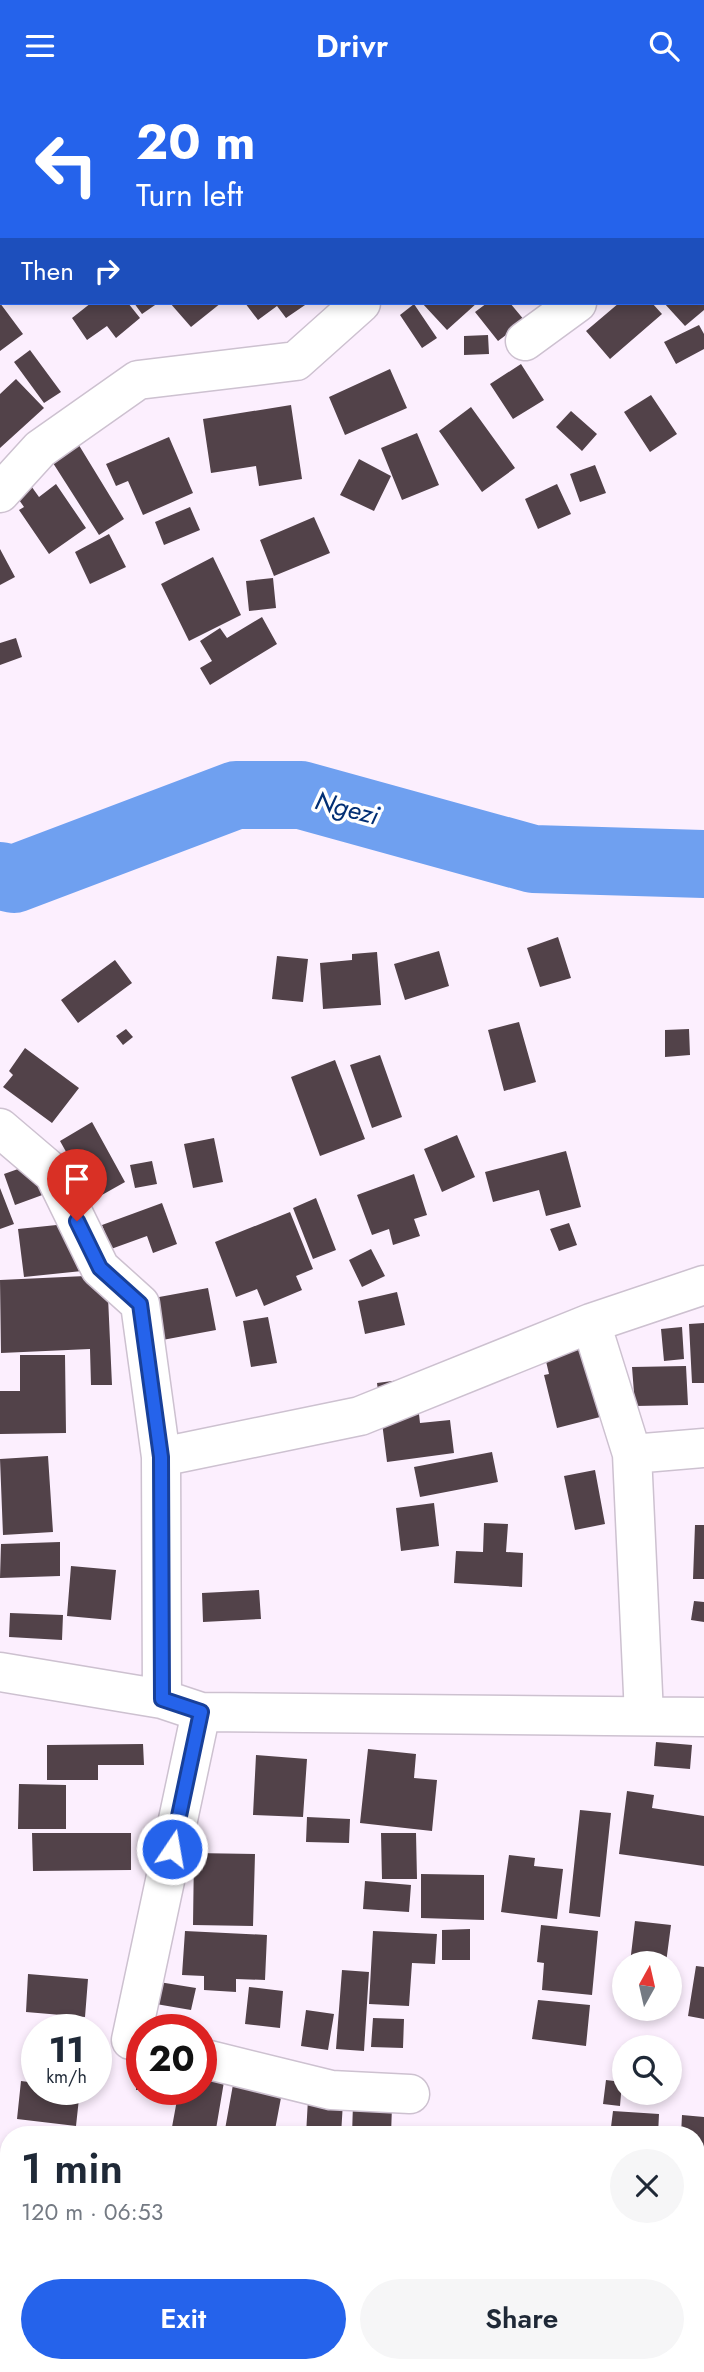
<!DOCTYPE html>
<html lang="en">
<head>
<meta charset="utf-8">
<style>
	body { margin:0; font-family:Jost,sans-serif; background:#f6f6f7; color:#1f2937; height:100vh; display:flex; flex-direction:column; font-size:26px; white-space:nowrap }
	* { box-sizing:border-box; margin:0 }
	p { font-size:23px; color:#747a83 }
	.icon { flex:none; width:38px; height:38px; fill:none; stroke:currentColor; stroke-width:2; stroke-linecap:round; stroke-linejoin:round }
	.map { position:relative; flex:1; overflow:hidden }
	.panel { position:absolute; left:0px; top:2035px; width:705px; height:247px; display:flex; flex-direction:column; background:#fff; border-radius:28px 28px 0 0; box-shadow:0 4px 10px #0003 }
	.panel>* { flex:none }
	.banner { position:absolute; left:0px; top:0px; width:705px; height:214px; box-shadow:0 4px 10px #0003; background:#2563eb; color:#fff; overflow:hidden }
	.needle { width:46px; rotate:8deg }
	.fabs { position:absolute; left:612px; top:1860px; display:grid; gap:14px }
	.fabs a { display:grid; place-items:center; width:70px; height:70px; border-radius:50%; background:#fff; box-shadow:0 4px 10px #0003; font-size:35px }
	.speed { position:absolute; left:21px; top:1923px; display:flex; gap:14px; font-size:35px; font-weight:700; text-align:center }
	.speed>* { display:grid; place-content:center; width:91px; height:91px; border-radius:50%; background:#fff; box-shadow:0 4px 10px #0003; line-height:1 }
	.speed small { font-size:18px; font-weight:400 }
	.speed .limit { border:10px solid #d22; background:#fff; color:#111 }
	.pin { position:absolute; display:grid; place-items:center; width:60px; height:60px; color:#fff; margin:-72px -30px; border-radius:50% 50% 50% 0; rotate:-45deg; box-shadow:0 0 7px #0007 }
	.pin .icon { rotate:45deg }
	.me { position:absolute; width:77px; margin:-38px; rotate:12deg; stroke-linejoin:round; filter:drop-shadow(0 0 5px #0008) }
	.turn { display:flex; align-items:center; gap:24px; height:147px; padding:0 21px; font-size:32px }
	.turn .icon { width:91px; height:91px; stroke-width:2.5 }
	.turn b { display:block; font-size:49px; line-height:60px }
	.then { display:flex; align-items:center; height:66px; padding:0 21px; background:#0003; gap:14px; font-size:26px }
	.round { display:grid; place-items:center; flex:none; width:74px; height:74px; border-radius:37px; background:#f6f6f7 }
	.headline { display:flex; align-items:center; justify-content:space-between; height:119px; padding:0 21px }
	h1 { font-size:42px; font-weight:600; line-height:52px }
	.button { display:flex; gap:14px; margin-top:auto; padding:14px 21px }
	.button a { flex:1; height:80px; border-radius:42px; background:#2563eb; color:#fff; font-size:28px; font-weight:600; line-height:80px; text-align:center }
	.button a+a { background:#f6f6f7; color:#1f2937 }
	header { display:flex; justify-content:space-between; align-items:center; height:91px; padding:0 21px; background:#2563eb; color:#fff; font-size:32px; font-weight:600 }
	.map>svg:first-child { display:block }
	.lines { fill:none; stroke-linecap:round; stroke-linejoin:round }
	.river { stroke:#6fa0f0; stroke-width:68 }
	.building { fill:#524249 }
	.minor-casing { stroke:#cdc1d0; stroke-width:41 }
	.minor { stroke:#fff; stroke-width:38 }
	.route-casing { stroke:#184099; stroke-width:18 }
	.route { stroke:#2563eb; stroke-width:12 }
	.labels { text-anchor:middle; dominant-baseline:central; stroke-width:7; stroke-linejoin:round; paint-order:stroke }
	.water-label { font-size:26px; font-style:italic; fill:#022f74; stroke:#fff }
</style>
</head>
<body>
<header><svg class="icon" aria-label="menu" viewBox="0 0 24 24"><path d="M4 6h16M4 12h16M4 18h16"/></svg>Drivr<svg class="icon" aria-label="search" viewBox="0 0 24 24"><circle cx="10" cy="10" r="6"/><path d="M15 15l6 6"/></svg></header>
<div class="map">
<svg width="704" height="2281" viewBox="0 0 704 2281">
	<rect width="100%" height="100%" fill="#fceffe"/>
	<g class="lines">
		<path class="river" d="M0 785 14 788 236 704H301L533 768 704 773
			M0 2200 9 2203
			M137 2273 141 2281"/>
	</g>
	<path class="building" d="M0 212 23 243 0 260Z
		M91 212H128L140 227 116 247 107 235 87 249 72 227Z
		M134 212H158L142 223Z
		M170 212H221L191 236Z
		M245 212H308L286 227 277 215 258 229Z
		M422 212H477L447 239Z
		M487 212H510L525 230 498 250 475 221Z
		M619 212H652L662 223 610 268 586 240Z
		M664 212H704V219L685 235Z
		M414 213 437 247 422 257 400 224Z
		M699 234 704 243V258L676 273 664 251Z
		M488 244 489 263 464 264V245Z
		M30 259 61 301 44 312 14 271Z
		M521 273 544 309 513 328 490 293Z
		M390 278 407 317 345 344 329 306Z
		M16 288 44 317 0 357V303Z
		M651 304 677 343 650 361 624 321Z
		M291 314 302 388 259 395 256 375 211 382 203 328Z
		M471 316 515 377 482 401 439 340Z
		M571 320 597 343 582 360 556 336Z
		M66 333 124 428 99 444 53 372Z
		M417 342 439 394 402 409 381 357Z
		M169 346 193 402 143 424 128 390 116 395 106 373Z
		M359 368 391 385 374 420 340 404Z
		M595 374 606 402 580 411 570 383Z
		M24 385 39 406 56 393 86 437 49 463 19 419 24 416 10 396Z
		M557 393 571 423 538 438 525 408Z
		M190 416 200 439 164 454 155 431Z
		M314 426 330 462 274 485 260 449Z
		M109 443 126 476 90 493 75 461Z
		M0 458 15 486 0 494Z
		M213 466 241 524 189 550 161 493Z
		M273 487 276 517 249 520 246 490Z
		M262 526 277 553 210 594 200 577 212 570 200 550 220 537 227 547Z
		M16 547 22 566 0 574V552Z
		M558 846 571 887 540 896 527 857Z
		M439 860 449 895 405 909 394 873Z
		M377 861 381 914 323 918 320 872 352 869V863Z
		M277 865 308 868 303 911 272 908Z
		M115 869 132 892 78 932 61 909Z
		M519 931 536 991 504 1000 488 939Z
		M126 938 133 946 123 954 116 945Z
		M689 938 690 964 665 966V939Z
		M25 957 79 997 52 1032 3 996 13 984 9 980Z
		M380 964 402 1026 372 1037 350 974Z
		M335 969 365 1048 320 1065 291 986Z
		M92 1031 125 1091 93 1109 60 1050Z
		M457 1044 475 1086 442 1101 424 1058Z
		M214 1047 223 1091 193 1097 184 1053Z
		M566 1060 581 1116 546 1125 539 1099 493 1111 485 1081Z
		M46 1068 56 1099 15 1114 4 1083Z
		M152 1070 157 1093 135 1097 130 1074Z
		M414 1083 427 1124 414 1128 420 1145 393 1154 389 1138 372 1144 357 1104Z
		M0 1097 14 1133 0 1138Z
		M316 1107 336 1159 313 1168 293 1117Z
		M162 1112 177 1153 153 1162 147 1145 111 1158 102 1134Z
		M290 1121 313 1178 296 1185 302 1199 264 1215 257 1198 236 1206 215 1151Z
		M76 1132 82 1180 24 1186 18 1138Z
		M569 1132 577 1154 559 1160 550 1138Z
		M371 1158 385 1185 362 1196 349 1169Z
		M107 1184 112 1294H91L90 1258 1 1262 0 1189Z
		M208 1197 216 1239 141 1253 132 1211Z
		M397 1201 405 1234 365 1243 358 1210Z
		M268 1226 277 1272 251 1276 243 1230Z
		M704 1232V1292H692L689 1233Z
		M682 1236 684 1268 664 1270 661 1238Z
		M587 1256 604 1325 557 1337 544 1284 549 1283 545 1266Z
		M20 1264H65L66 1342 0 1343V1300H20Z
		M686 1275 688 1314 635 1315 632 1276Z
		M415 1287 420 1332 450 1329 454 1362 387 1371 377 1292Z
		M492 1361 498 1391 420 1406 414 1376Z
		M48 1365 53 1441 3 1444 0 1368Z
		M595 1379 605 1433 575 1439 564 1385Z
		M434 1412 439 1455 401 1460 396 1417Z
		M484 1432 508 1433 506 1461 523 1462 522 1496 454 1492 456 1460 483 1461Z
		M695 1434H704V1488H693Z
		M60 1451V1485L0 1487 1 1453Z
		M71 1475 116 1479 111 1529 67 1525Z
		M259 1499 261 1528 203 1531 202 1502Z
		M694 1510 704 1511V1531L691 1529Z
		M10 1522 63 1524 62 1549 9 1546Z
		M656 1651 692 1654 690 1678 654 1675Z
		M143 1653 144 1674H98V1689H47V1654Z
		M368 1658 416 1663 414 1687 437 1689 432 1740 360 1732Z
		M256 1664 307 1668 303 1726 253 1724Z
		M19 1693 66 1694V1738H18Z
		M627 1700 654 1704 652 1717 704 1725V1775L619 1763Z
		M580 1719 611 1722 600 1826 569 1822Z
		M307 1726 350 1728 349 1752 306 1751Z
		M32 1742H131V1779L33 1780Z
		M381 1742H416L417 1788H382Z
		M194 1762 255 1763 253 1835 193 1834Z
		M509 1764 535 1767 534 1775 563 1778 557 1828 501 1821Z
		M421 1783 484 1784V1829L421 1827Z
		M365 1790 411 1794 409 1821 363 1818Z
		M635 1830 671 1834 666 1872H630Z
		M541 1834 598 1840 592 1904 542 1899 544 1872 537 1871Z
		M470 1838V1869H442V1839Z
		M185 1840 267 1844 265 1889 236 1888V1901L204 1899V1885L182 1884Z
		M373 1840 437 1843 435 1873 412 1872 409 1915 369 1913Z
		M696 1875 704 1876V1928L688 1925Z
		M342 1879 369 1881 364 1960 336 1958Z
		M28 1883 88 1888 85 1926 26 1921Z
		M159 1891 196 1897 191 1919 156 1913Z
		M249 1896 283 1900 280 1937 245 1933Z
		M538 1909 590 1914 586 1955 532 1948Z
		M306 1919 334 1923 328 1959 301 1955Z
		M373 1927 404 1928 403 1957 371 1956Z
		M201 1962 228 1967 215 2044 172 2036 179 1998H201Z
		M137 1966H142V1999H136Z
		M234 1988 283 1996 274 2044H224Z
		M606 1989 622 1991 620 2015 603 2013Z
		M21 1990 37 1992V1998H80L76 2035 17 2028Z
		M308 2008 343 2011 341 2044H306Z
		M353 2013 392 2015 391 2044H352Z
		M613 2020 659 2023 658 2044H610Z
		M682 2024 704 2026V2084L696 2083V2044H681Z
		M696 2094H704V2131H696Z"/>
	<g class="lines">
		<g class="minor-casing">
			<path id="minor" d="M131 0 133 2
				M581 2 583 0
				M525 250 577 212
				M0 402 40 358 138 289 296 270 361 212
				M0 1037 54 1083 100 1177 140 1213 161 1366 162 1608
				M591 1232 632 1363 644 1624
				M632 1363 704 1357
				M161 1366 360 1325 591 1232 704 1194
				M0 1581 162 1608 201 1621 704 1626
				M142 1952 131 1949 201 1621
				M201 1967 331 1999 410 2003"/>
		</g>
		<use href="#minor" class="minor"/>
	</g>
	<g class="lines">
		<g class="route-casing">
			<path id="route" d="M77 1130 100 1177 140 1213 161 1366 162 1608 201 1621 172 1758"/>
		</g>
		<use href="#route" class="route"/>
	</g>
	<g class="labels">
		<g class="water-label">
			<text transform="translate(347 717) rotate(15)">Ngezi</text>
		</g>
	</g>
</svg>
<div class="fabs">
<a><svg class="needle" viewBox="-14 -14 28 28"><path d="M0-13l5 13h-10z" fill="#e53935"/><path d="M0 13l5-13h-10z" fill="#747a83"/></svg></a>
<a><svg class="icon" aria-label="search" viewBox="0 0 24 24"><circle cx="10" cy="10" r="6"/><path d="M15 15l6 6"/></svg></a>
</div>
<div class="speed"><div>11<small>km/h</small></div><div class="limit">20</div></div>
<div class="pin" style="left:77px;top:1130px;background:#d93025"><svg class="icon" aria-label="arrive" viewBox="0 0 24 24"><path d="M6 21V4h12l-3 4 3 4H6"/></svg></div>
<svg class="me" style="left:172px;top:1758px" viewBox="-20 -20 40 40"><circle r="17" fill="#2563eb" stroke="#fff" stroke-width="3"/><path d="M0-11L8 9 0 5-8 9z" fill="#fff"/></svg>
<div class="banner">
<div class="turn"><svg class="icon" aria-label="left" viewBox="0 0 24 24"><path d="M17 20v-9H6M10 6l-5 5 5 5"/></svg><div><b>20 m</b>Turn left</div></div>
<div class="then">Then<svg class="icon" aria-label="right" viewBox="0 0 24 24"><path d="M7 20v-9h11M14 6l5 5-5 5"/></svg></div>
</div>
<section class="panel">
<div class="headline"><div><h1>1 min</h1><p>120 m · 06:53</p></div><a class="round"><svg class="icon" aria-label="close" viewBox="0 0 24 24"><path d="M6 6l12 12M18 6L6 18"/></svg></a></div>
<div class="button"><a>Exit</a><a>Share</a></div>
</section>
</div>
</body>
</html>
